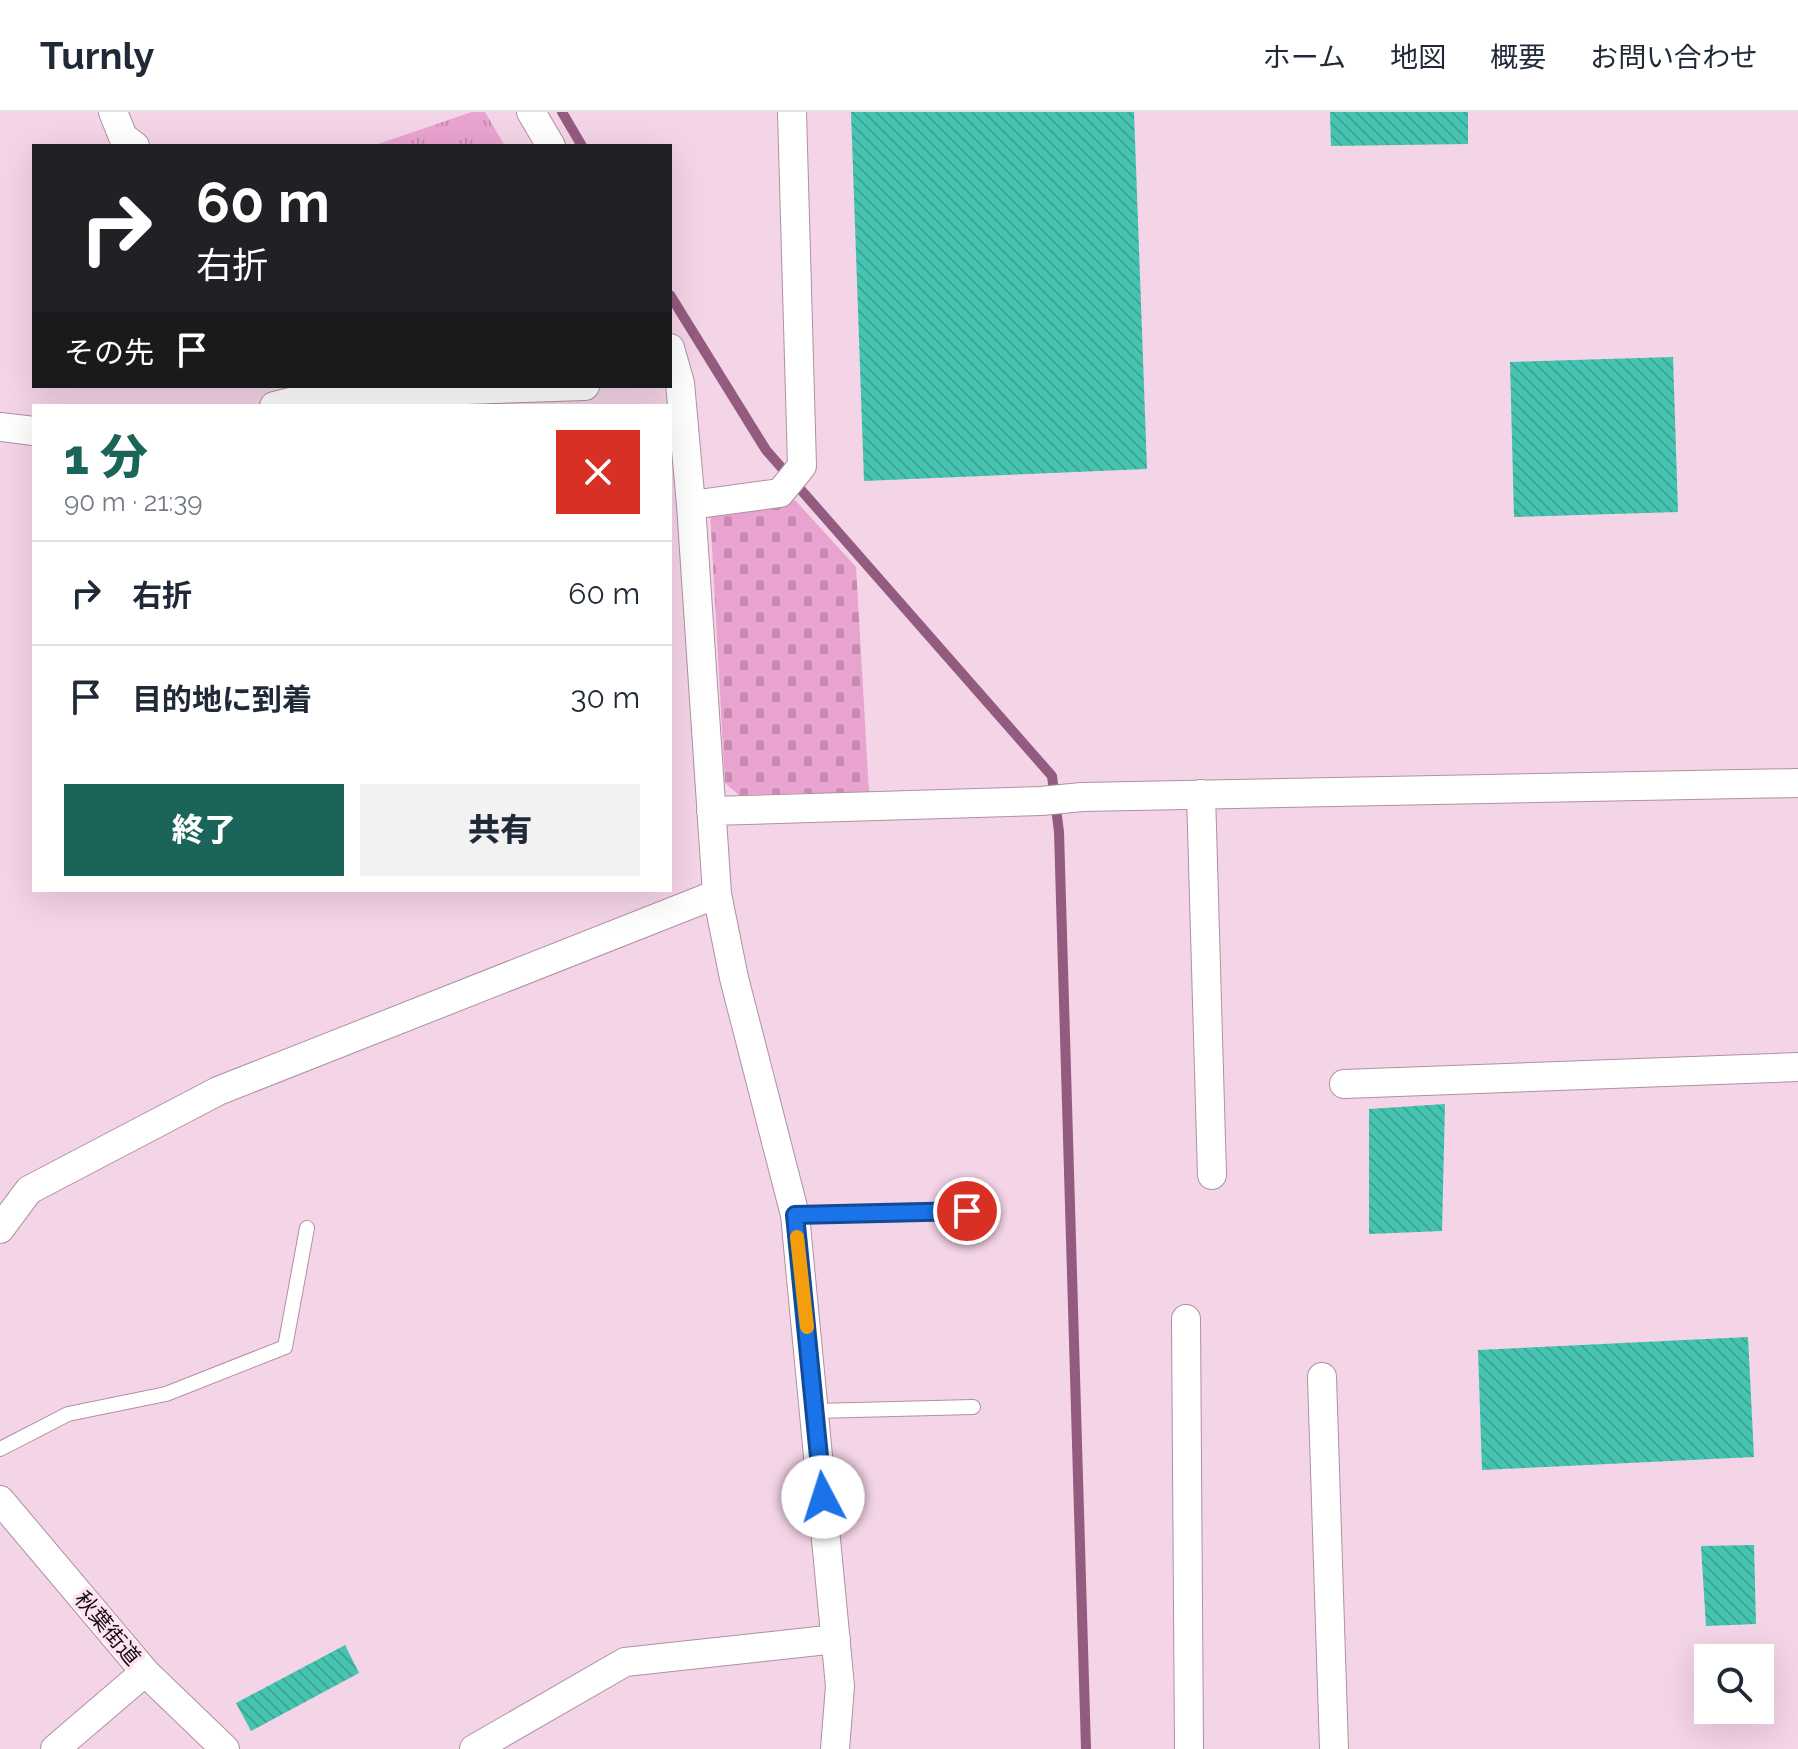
<!DOCTYPE html>
<html lang="ja">
<head>
<meta charset="utf-8">
<style>
	body { margin:0; font-family:Raleway,"Noto Sans JP",sans-serif; background:#f2f2f3; color:#1f2937; height:100vh; display:flex; flex-direction:column; font-size:30px; white-space:nowrap }
	* { box-sizing:border-box; margin:0 }
	p { font-size:26px; color:#747a83 }
	.icon { flex:none; width:44px; height:44px; fill:none; stroke:currentColor; stroke-width:2; stroke-linecap:round; stroke-linejoin:round }
	.map { position:relative; flex:1; overflow:hidden }
	.panel { position:absolute; left:32px; top:292px; width:640px; height:488px; display:flex; flex-direction:column; background:#fff; border-radius:0px; box-shadow:0 8px 32px #0002 }
	.panel>* { flex:none }
	.hud { position:absolute; left:32px; top:32px; width:640px; height:244px; border-radius:0px; box-shadow:0 8px 32px #0002; background:#202124; color:#fff; overflow:hidden }
	.tools { position:absolute; left:1694px; top:1532px; display:grid; gap:16px }
	.tools a { display:grid; place-items:center; width:80px; height:80px; border-radius:0px; background:#fff; box-shadow:0 8px 32px #0002; font-size:40px }
	.pin { position:absolute; display:grid; place-items:center; width:68px; height:68px; color:#fff; margin:-34px; border:4px solid #fff; border-radius:50%; box-shadow:0 2px 8px #0007 }
	.me { position:absolute; width:88px; margin:-44px; rotate:355deg; stroke-linejoin:round; filter:drop-shadow(0 0 6px #0008) }
	.turn { display:flex; align-items:center; gap:28px; height:168px; padding:0 32px; font-size:36px }
	.turn .icon { width:104px; height:104px; stroke-width:2.5 }
	.turn b { display:block; font-size:56px; line-height:68px }
	.then { display:flex; align-items:center; height:76px; padding:0 32px; background:#0003; gap:16px; font-size:30px }
	.round { display:grid; place-items:center; flex:none; width:84px; height:84px; border-radius:0px; background:#f2f2f3 }
	.summary { display:flex; align-items:center; justify-content:space-between; height:136px; padding:0 32px }
	h1 { font-size:48px; font-weight:800; line-height:60px; color:#1b645a }
	.action { display:flex; gap:16px; margin-top:auto; padding:16px 32px }
	.action a { flex:1; height:92px; border-radius:0px; background:#1b645a; color:#fff; font-size:32px; font-weight:800; line-height:92px; text-align:center }
	.action a+a { background:#f2f2f3; color:#1f2937 }
	ul { padding:0; list-style:none }
	li { display:flex; align-items:center; gap:24px; height:104px; padding:0 32px; border-top:2px solid #e0e1e3 }
	li div { flex:1 }
	li b { display:block; font-size:30px }
	li em { font-style:normal }
	header { display:flex; align-items:center; gap:48px; box-sizing:border-box; height:112px; padding:0 40px; background:#fff; border-bottom:2px solid #e0e1e3 }
	header strong { font-size:38px }
	nav { display:flex; gap:44px; margin-inline-start:auto; font-size:28px }
	.map>svg:first-child { display:block }
	.grass { fill:url(#grass-tufts) }
	.cemetery { fill:url(#cemetery-stones) }
	.lines { fill:none; stroke-linecap:round; stroke-linejoin:round }
	.stream { stroke:#935b7f; stroke-width:10 }
	.building { fill:url(#building-back-hatch) }
	.service-casing { stroke:#af91a3; stroke-width:16 }
	.minor-casing { stroke:#af91a3; stroke-width:30 }
	.service { stroke:#fff; stroke-width:14 }
	.minor { stroke:#fff; stroke-width:28 }
	.route-casing { stroke:#114b97; stroke-width:20 }
	.route { stroke:#1a73e8; stroke-width:14 }
	.slow { stroke:#f59e0b; stroke-width:14 }
	.labels { text-anchor:middle; dominant-baseline:central; stroke-width:7; stroke-linejoin:round; paint-order:stroke }
	.street-label { font-size:22px; fill:#160c12; stroke:#fee4f3 }
</style>
</head>
<body>
<header>
<strong>Turnly</strong>
<nav><a>ホーム</a><a>地図</a><a>概要</a><a>お問い合わせ</a></nav>
</header>
<div class="map">
<svg width="1798" height="1637" viewBox="0 0 1798 1637">
	<defs>
		<pattern id="grass-tufts" width="24" height="20" patternUnits="userSpaceOnUse" patternTransform="scale(2)"><rect width="24" height="20" fill="#e9a3cf"/><path d="M3 7l-1-3M5 7V3M7 7l1-3M15 17l-1-3M17 17v-4M19 17l1-3" fill="none" stroke="#c78bb1"/></pattern>
		<pattern id="cemetery-stones" width="16" height="16" patternUnits="userSpaceOnUse" patternTransform="scale(2)"><rect width="16" height="16" fill="#e9a3cf"/><path d="M2 7V4a2 2 0 0 1 4 0v3zM10 15v-3a2 2 0 0 1 4 0v3z" fill="#c78bb1"/></pattern>
		<pattern id="building-back-hatch" width="6" height="6" patternUnits="userSpaceOnUse" patternTransform="scale(2)"><rect width="6" height="6" fill="#46c4b1"/><path d="M-1 5l2 2M0 0l6 6M5-1l2 2" fill="none" stroke="#3da797"/></pattern>
	</defs>
	<rect width="100%" height="100%" fill="#f4d4e7"/>
	<path class="grass" d="M472 0H485L505 34H372Z"/>
	<path class="cemetery" d="M795 388 856 455 869 680 739 683 725 671 710 399Z"/>
	<g class="lines">
		<path class="stream" d="M562 0 582 34
			M670 183 766 338 1052 664 1059 720 1086 1637"/>
	</g>
	<path class="building" d="M851 0H1134L1147 357 864 369Z
		M1330 0H1468V32L1331 34Z
		M1673 245 1678 400 1514 405 1510 250Z
		M1445 992 1442 1119 1369 1122V997Z
		M1748 1225 1754 1345 1482 1358 1478 1238Z
		M1754 1433 1756 1512 1706 1514 1701 1434Z
		M345 1533 359 1561 251 1619 236 1591Z"/>
	<g class="lines">
		<g class="service-casing">
			<path id="service" d="M795 1103 967 1099
				M815 1299 973 1295
				M0 1337 68 1302 166 1282 285 1235 307 1116"/>
		</g>
		<g class="minor-casing">
			<path id="minor" d="M113 0 123 25 135 34
				M531 0 551 34
				M670 236 680 271 691 393 717 782 734 866 795 1103 840 1574 835 1637
				M274 294 318 283 585 274
				M0 315 34 319
				M691 393 780 381 802 354 792 0
				M1201 682 1212 1063
				M711 699 1041 689 1082 685 1798 671
				M1344 972 1798 955
				M0 1117 29 1078 218 979 717 782
				M1186 1207 1189 1637
				M1322 1265 1334 1637
				M0 1388 145 1560 225 1637
				M55 1637 145 1560
				M474 1637 625 1550 836 1527"/>
		</g>
		<use href="#service" class="service"/>
		<use href="#minor" class="minor"/>
	</g>
	<g class="lines">
		<g class="route-casing">
			<path id="route" d="M823 1385 795 1103 967 1099"/>
		</g>
		<use href="#route" class="route"/>
		<path class="slow" d="M797 1125 807 1215"/>
	</g>
	<g class="labels">
		<g class="street-label">
			<text transform="translate(108 1516) rotate(50)">秋葉街道</text>
		</g>
	</g>
</svg>
<div class="tools">
<a><svg class="icon" aria-label="search" viewBox="0 0 24 24"><circle cx="10" cy="10" r="6"/><path d="M15 15l6 6"/></svg></a>
</div>
<div class="pin" style="left:967px;top:1099px;background:#d93025"><svg class="icon" aria-label="arrive" viewBox="0 0 24 24"><path d="M6 21V4h12l-3 4 3 4H6"/></svg></div>
<svg class="me" style="left:823px;top:1385px" viewBox="-20 -20 40 40"><circle r="19" fill="#fff"/><path d="M0-13L10 11 0 6-10 11z" fill="#1a73e8"/></svg>
<div class="hud">
<div class="turn"><svg class="icon" aria-label="right" viewBox="0 0 24 24"><path d="M7 20v-9h11M14 6l5 5-5 5"/></svg><div><b>60 m</b>右折</div></div>
<div class="then">その先<svg class="icon" aria-label="arrive" viewBox="0 0 24 24"><path d="M6 21V4h12l-3 4 3 4H6"/></svg></div>
</div>
<section class="panel">
<div class="summary"><div><h1>1 分</h1><p>90 m · 21:39</p></div><a class="round" style="background:#d93025;color:#fff"><svg class="icon" aria-label="close" viewBox="0 0 24 24"><path d="M6 6l12 12M18 6L6 18"/></svg></a></div>
<ul>
<li><svg class="icon" aria-label="right" viewBox="0 0 24 24"><path d="M7 20v-9h11M14 6l5 5-5 5"/></svg><div><b>右折</b></div><em>60 m</em></li>
<li><svg class="icon" aria-label="arrive" viewBox="0 0 24 24"><path d="M6 21V4h12l-3 4 3 4H6"/></svg><div><b>目的地に到着</b></div><em>30 m</em></li>
</ul>
<div class="action"><a>終了</a><a>共有</a></div>
</section>
</div>
</body>
</html>
